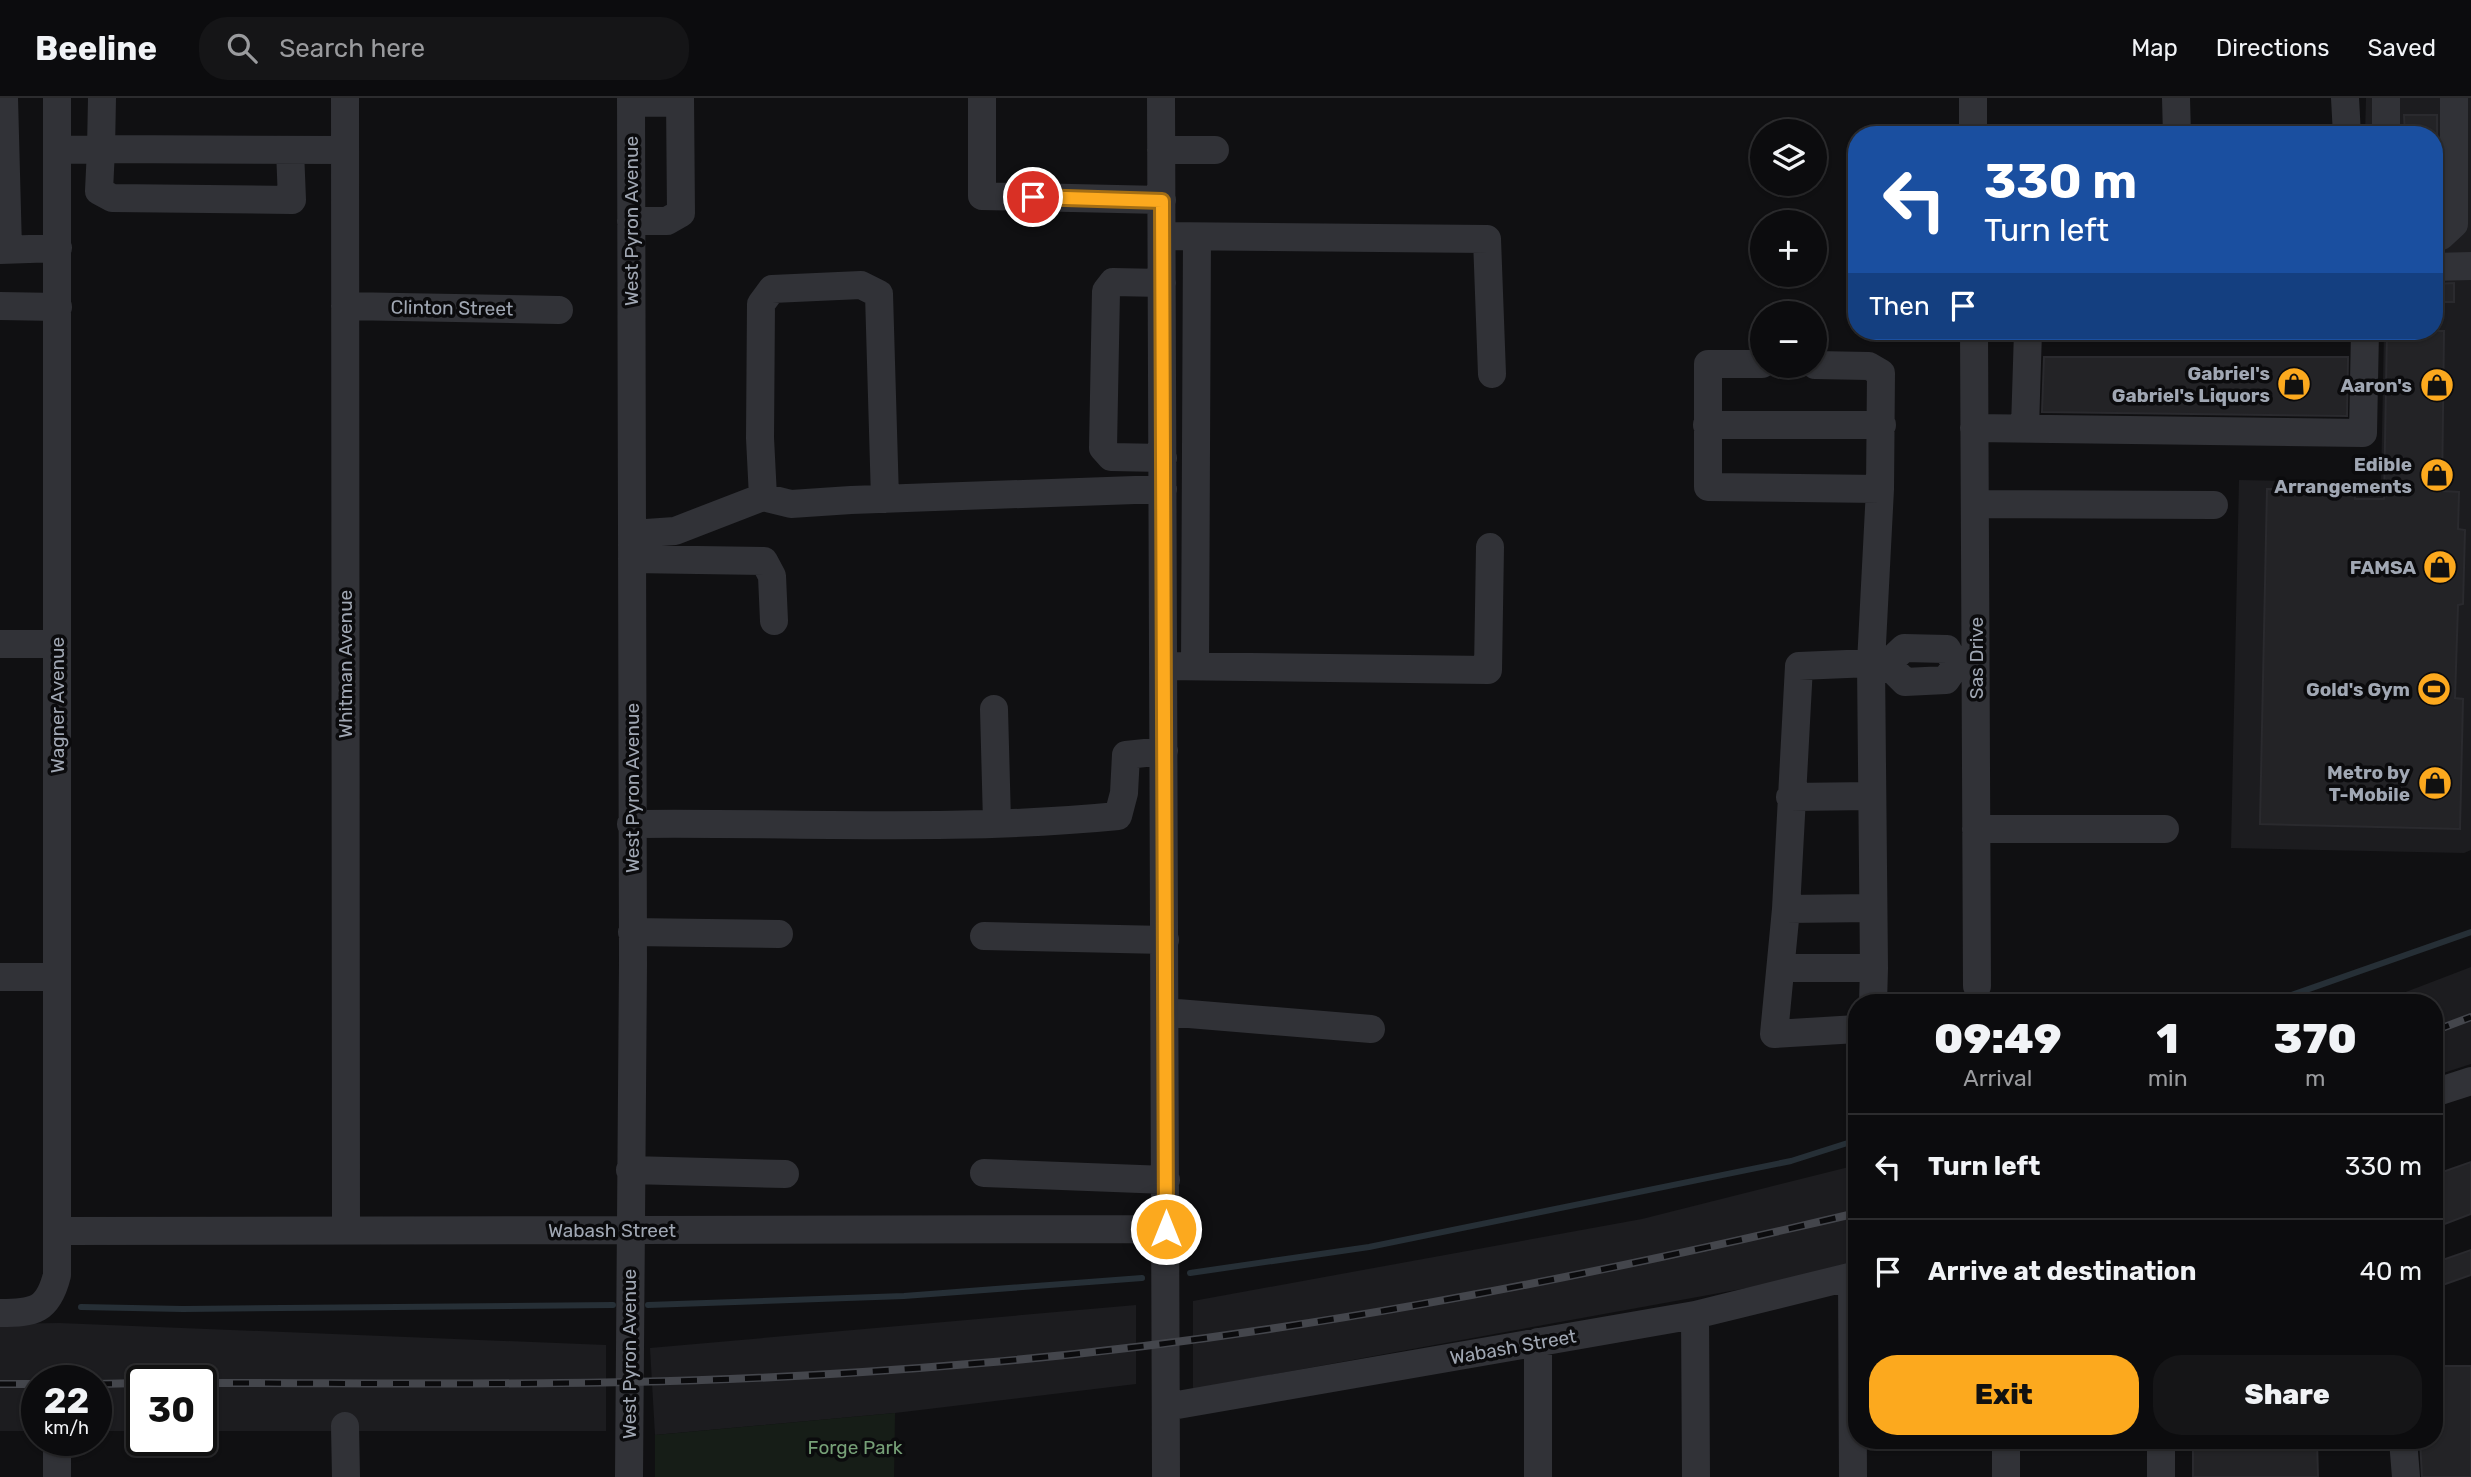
<!DOCTYPE html>
<html lang="en">
<head>
<meta charset="utf-8">
<style>
	body { margin:0; font-family:Rubik,sans-serif; background:#151517; color:#f1f3f6; height:100vh; display:flex; flex-direction:column; font-size:26px; white-space:nowrap }
	* { box-sizing:border-box; margin:0 }
	p { font-size:23px; color:#9a9b9e }
	.icon { flex:none; width:38px; height:38px; fill:none; stroke:currentColor; stroke-width:2; stroke-linecap:round; stroke-linejoin:round }
	.map { position:relative; flex:1; overflow:hidden }
	.sheet { position:absolute; left:1848px; top:896px; width:595px; height:455px; display:flex; flex-direction:column; background:#0c0c0e; border-radius:28px; box-shadow:0 2px 5px #0004,0 0 0 2px #2c2c2e }
	.sheet>* { flex:none }
	.hud { position:absolute; left:1848px; top:28px; width:595px; height:214px; border-radius:28px; box-shadow:0 2px 5px #0004,0 0 0 2px #2c2c2e; background:#1a4fa0; color:#fff; overflow:hidden }
	.fabs { position:absolute; left:1750px; top:21px; display:grid; gap:14px }
	.fabs a { display:grid; place-items:center; width:77px; height:77px; border-radius:50%; background:#0c0c0e; box-shadow:0 2px 5px #0004,0 0 0 2px #2c2c2e; font-size:35px }
	.speed { position:absolute; left:21px; top:1267px; display:flex; gap:14px; font-size:35px; font-weight:700; text-align:center }
	.speed>* { display:grid; place-content:center; width:91px; height:91px; border-radius:50%; background:#0c0c0e; box-shadow:0 2px 5px #0004,0 0 0 2px #2c2c2e; line-height:1 }
	.speed small { font-size:18px; font-weight:400 }
	.speed .limit { border:4px solid #111; border-radius:10px; background:#fff; color:#111 }
	.pin { position:absolute; display:grid; place-items:center; width:60px; height:60px; color:#fff; margin:-30px; border:4px solid #fff; border-radius:50%; box-shadow:0 2px 7px #0007 }
	.me { position:absolute; width:77px; margin:-38px; rotate:0deg; stroke-linejoin:round; filter:drop-shadow(0 0 5px #0008) }
	.turn { display:flex; align-items:center; gap:24px; height:147px; padding:0 21px; font-size:32px }
	.turn .icon { width:91px; height:91px; stroke-width:2.5 }
	.turn b { display:block; font-size:49px; line-height:60px }
	.then { display:flex; align-items:center; height:66px; padding:0 21px; background:#0003; gap:14px; font-size:26px }
	.eta { display:flex; justify-content:space-evenly; align-items:center; height:119px; text-align:center }
	.eta b { font-size:42px; font-weight:800; line-height:49px }
	.cta { display:flex; gap:14px; margin-top:auto; padding:14px 21px }
	.cta a { flex:1; height:80px; border-radius:28px; background:#fca91e; color:#111; font-size:28px; font-weight:800; line-height:80px; text-align:center }
	.cta a+a { background:#151517; color:#f1f3f6 }
	ul { padding:0; list-style:none }
	li { display:flex; align-items:center; gap:21px; height:105px; padding:0 21px; border-top:2px solid #2c2c2e }
	li div { flex:1 }
	li b { display:block; font-size:26px }
	li em { font-style:normal }
	header { display:flex; align-items:center; gap:42px; box-sizing:border-box; height:98px; padding:0 35px; background:#0c0c0e; border-bottom:2px solid #2c2c2e }
	header strong { font-size:33px }
	nav { display:flex; gap:38px; margin-inline-start:auto; font-size:24px }
	.search { width:490px; height:63px; background:#151517; display:flex; align-items:center; gap:18px; box-sizing:border-box; padding:0 24px; border-radius:28px; color:#9a9b9e; font-size:26px }
	.map>svg:first-child { display:block }
	.built { fill:#1c1c1f }
	.green { fill:#161d17 }
	.lines { fill:none; stroke-linecap:round; stroke-linejoin:round }
	.stream { stroke:#262f36; stroke-width:6 }
	.building { fill:#232326; stroke:#2a2a2e; stroke-width:2 }
	.minor { stroke:#313237; stroke-width:28 }
	.rail-casing { stroke:#44464c; stroke-width:8 }
	.rail { stroke:#0b0b0d; stroke-width:5; stroke-dasharray:16; stroke-linecap:butt }
	.route-casing { stroke:#a46e14; stroke-width:18 }
	.route { stroke:#fca91e; stroke-width:12 }
	.labels { text-anchor:middle; dominant-baseline:central; stroke-width:7; stroke-linejoin:round; paint-order:stroke }
	.street-label { font-size:19px; fill:#a0a7b3; stroke:#0b0b0d }
	.poi-label { font-size:19px; font-weight:bold; fill:#a0a7b3; stroke:#0b0b0d; text-anchor:end }
	.park-label { font-size:19px; fill:#76a077; stroke:#0b0b0d }
</style>
</head>
<body>
<header>
<strong>Beeline</strong>
<div class="search"><svg class="icon" aria-label="search" viewBox="0 0 24 24"><circle cx="10" cy="10" r="6"/><path d="M15 15l6 6"/></svg>Search here</div>
<nav><a>Map</a><a>Directions</a><a>Saved</a></nav>
</header>
<div class="map">
<svg width="2471" height="1379" viewBox="0 0 2471 1379">
	<rect width="100%" height="100%" fill="#101012"/>
	<path class="built" d="M2366 0H2471V752L2464 755 2231 750 2239 382 2381 385 2384 233H2434V37H2365Z
		M2471 869V966L2434 978V905H2377Z
		M1857 1067V1163L1796 1181 1193 1291V1203L1642 1121Z
		M1136 1207V1286L895 1315 655 1337 650 1250Z
		M59 1225 606 1247V1333H201V1283H142V1333H96V1283H37V1333H0V1226Z"/>
	<path class="green" d="M895 1315 894 1379H655V1337Z"/>
	<g class="lines">
		<path class="stream" d="M2269 905 2471 834
			M1190 1175 1369 1149 1791 1063 1857 1042
			M648 1207 904 1198 1142 1180
			M81 1209 183 1211 613 1207"/>
	</g>
	<path class="building" d="M2404 17H2437V37H2405Z
		M2454 185V204H2434L2436 186Z
		M2387 233H2444L2442 393 2459 394 2458 431 2465 432 2463 506 2458 507 2455 600 2463 601 2460 731 2260 726 2267 391 2355 392V401H2384Z
		M2044 259H2348L2347 318 2042 314Z
		M2471 1064V1116L2434 1130V1077Z
		M2471 1152V1177L2434 1190V1165Z
		M2434 1268H2471V1379H2422L2420 1342H2434Z
		M2193 1342H2317L2318 1379H2193Z"/>
	<g class="lines">
		<path class="minor" d="M4 0 8 151
			M345 0 346 1132
			M982 0V98L1162 102
			M1161 0 1166 1379
			M1973 0V37
			M2176 0 2177 37
			M2345 0 2347 37
			M2386 0V37
			M631 5 680 4
			M57 52 101 51 102 0
			M290 52 292 102 112 100 99 93 101 51 345 52
			M1161 52H1215
			M631 123H667L681 115 680 0
			M1162 138 1487 141 1492 276
			M2434 140 2441 138 2454 126V0
			M0 152 58 150
			M2434 169 2471 168
			M1162 185 1113 184 1106 193 1103 350 1111 359 1163 360
			M0 208 58 209
			M345 208 559 212
			M1974 233 1977 888
			M1762 266H1708V389L1880 391
			M1815 267 1869 268 1881 275 1880 391 1871 565 1887 566 1905 584 1946 582 1956 567
			M1707 327H1882
			M1974 330 2363 335 2365 233
			M2025 330 2028 233
			M885 401 879 196 861 187 772 191 761 206 760 340 763 399 791 406 851 402 1163 391
			M1975 406 2214 407
			M632 436 675 433 763 399
			M632 461 764 463 772 478 774 523
			M0 546H57
			M1887 566 1904 550 1947 551 1956 567
			M1164 568 1488 572 1490 449
			M1195 568 1197 139
			M994 611 997 724
			M1790 699 1871 698
			M631 726C793 724 956 734 1118 718L1124 695 1126 657 1164 653
			M1976 731H2165
			M1786 811 1873 810
			M632 834 779 836
			M984 838 1165 842
			M1781 870H1874L1873 905
			M0 879H57
			M1165 914 1371 931
			M1857 931 1774 936 1786 811 1799 568 1871 565 1874 870
			M2434 995 2471 983
			M630 1072 785 1076
			M984 1075 1166 1082
			M57 1133 1166 1131
			M1852 1179 1853 1379
			M0 1215C34 1215 48 1213 57 1177V0
			M1695 1217 1696 1379
			M1166 1309 1695 1217 1857 1177
			M345 1328 346 1379
			M57 1342V1379
			M2006 1342V1379
			M2161 1342V1379
			M2403 1342 2406 1379
			M629 1379 633 866 631 0
			M1538 1379V1244"/>
		<g class="rail-casing">
			<path id="rail" d="M2434 933 2471 919
				M201 1285C344 1285 487 1287 629 1284 747 1282 864 1275 981 1265 1277 1240 1568 1183 1857 1115
				M0 1286H37
				M96 1286 142 1285"/>
		</g>
		<use href="#rail" class="rail"/>
	</g>
	<g class="lines">
		<g class="route-casing">
			<path id="route" d="M1033 99 1162 103 1166 1131"/>
		</g>
		<use href="#route" class="route"/>
	</g>
	<defs>
		<g id="shop-disc" transform="scale(1.75)"><circle r="9.5" fill="#fca91e" stroke="#0b0b0d"/><path d="M-5-2.5h2.3a2.7 3.5 0 0 1 5.4 0H5L5.5 6h-11ZM-1.5-2.5h3a1.5 2.3 0 0 0-3 0Z" fill="#111"/></g>
		<g id="stadium-disc" transform="scale(1.75)"><circle r="9.5" fill="#fca91e" stroke="#0b0b0d"/><path d="M0-5a6.5 5 0 1 0 0 10a6.5 5 0 1 0 0-10ZM-3.5-1.8h7v3.6h-7Z" fill="#111"/></g>
	</defs>
	<g fill-rule="evenodd">
		<use href="#shop-disc" x="2294" y="286"/>
		<use href="#shop-disc" x="2437" y="287"/>
		<use href="#shop-disc" x="2437" y="377"/>
		<use href="#shop-disc" x="2440" y="469"/>
		<use href="#stadium-disc" x="2434" y="591"/>
		<use href="#shop-disc" x="2435" y="685"/>
	</g>
	<g class="labels">
		<g class="street-label">
			<text transform="translate(631 123) rotate(-90)">West Pyron Avenue</text>
			<text transform="translate(452 210) rotate(1)">Clinton Street</text>
			<text transform="translate(1976 560) rotate(-90)">Sas Drive</text>
			<text transform="translate(345 566) rotate(-90)">Whitman Avenue</text>
			<text transform="translate(57 607) rotate(-90)">Wagner Avenue</text>
			<text transform="translate(632 690) rotate(-90)">West Pyron Avenue</text>
			<text x="612" y="1132">Wabash Street</text>
			<text transform="translate(1513 1249) rotate(-10)">Wabash Street</text>
			<text transform="translate(629 1256) rotate(-90)">West Pyron Avenue</text>
		</g>
		<g class="poi-label">
			<text x="2270" y="275">Gabriel's<tspan x="2270" dy="22">Gabriel's Liquors</tspan></text>
			<text x="2412" y="287">Aaron's</text>
			<text x="2412" y="366">Edible<tspan x="2412" dy="22">Arrangements</tspan></text>
			<text x="2416" y="469">FAMSA</text>
			<text x="2410" y="591">Gold's Gym</text>
			<text x="2410" y="674">Metro by<tspan x="2410" dy="22">T-Mobile</tspan></text>
		</g>
		<g class="park-label">
			<text x="855" y="1349">Forge Park</text>
		</g>
	</g>
</svg>
<div class="fabs">
<a><svg class="icon" aria-label="layers" viewBox="0 0 24 24"><path d="M12 4l9 5-9 5-9-5zM3 14l9 5 9-5"/></svg></a>
<a>+</a>
<a>−</a>
</div>
<div class="speed"><div>22<small>km/h</small></div><div class="limit">30</div></div>
<div class="pin" style="left:1033px;top:99px;background:#d93025"><svg class="icon" aria-label="arrive" viewBox="0 0 24 24"><path d="M6 21V4h12l-3 4 3 4H6"/></svg></div>
<svg class="me" style="left:1166px;top:1131px" viewBox="-20 -20 40 40"><circle r="17" fill="#fca91e" stroke="#fff" stroke-width="3"/><path d="M0-11L8 9 0 5-8 9z" fill="#fff"/></svg>
<div class="hud">
<div class="turn"><svg class="icon" aria-label="left" viewBox="0 0 24 24"><path d="M17 20v-9H6M10 6l-5 5 5 5"/></svg><div><b>330 m</b>Turn left</div></div>
<div class="then">Then<svg class="icon" aria-label="arrive" viewBox="0 0 24 24"><path d="M6 21V4h12l-3 4 3 4H6"/></svg></div>
</div>
<section class="sheet">
<div class="eta">
<div><b>09:49</b><p>Arrival</p></div>
<div><b>1</b><p>min</p></div>
<div><b>370</b><p>m</p></div>
</div>
<ul>
<li><svg class="icon" aria-label="left" viewBox="0 0 24 24"><path d="M17 20v-9H6M10 6l-5 5 5 5"/></svg><div><b>Turn left</b></div><em>330 m</em></li>
<li><svg class="icon" aria-label="arrive" viewBox="0 0 24 24"><path d="M6 21V4h12l-3 4 3 4H6"/></svg><div><b>Arrive at destination</b></div><em>40 m</em></li>
</ul>
<div class="cta"><a>Exit</a><a>Share</a></div>
</section>
</div>
</body>
</html>
